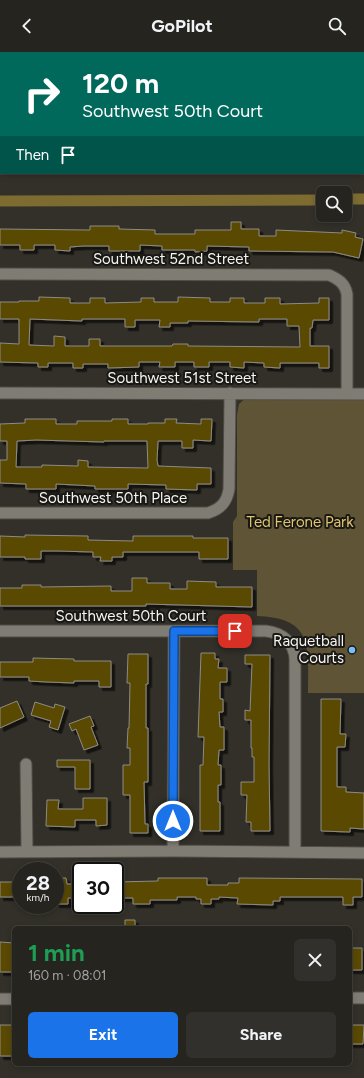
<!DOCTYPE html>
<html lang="en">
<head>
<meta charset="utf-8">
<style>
	body { margin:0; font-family:Figtree,sans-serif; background:#32302c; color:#f1f3f6; height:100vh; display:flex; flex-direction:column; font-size:15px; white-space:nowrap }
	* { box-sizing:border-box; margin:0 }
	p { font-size:13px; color:#a4a4a4 }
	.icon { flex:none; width:22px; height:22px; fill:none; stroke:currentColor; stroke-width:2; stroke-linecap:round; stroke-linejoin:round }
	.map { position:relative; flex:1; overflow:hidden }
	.panel { position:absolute; left:12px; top:874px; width:340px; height:140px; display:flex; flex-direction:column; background:#26241f; border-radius:6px; box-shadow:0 2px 6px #0003,0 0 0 1px #42413d }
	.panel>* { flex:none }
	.guide { position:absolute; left:0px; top:0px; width:364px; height:122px; box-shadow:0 2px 6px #0003,0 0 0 1px #42413d; background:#00695c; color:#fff; overflow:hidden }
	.buttons { position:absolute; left:316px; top:134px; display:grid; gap:8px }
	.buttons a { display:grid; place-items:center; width:36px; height:36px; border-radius:6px; background:#26241f; box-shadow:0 2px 6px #0003,0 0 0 1px #42413d; font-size:20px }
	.speed { position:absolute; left:12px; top:810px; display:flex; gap:8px; font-size:20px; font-weight:700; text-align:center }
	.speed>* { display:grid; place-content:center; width:52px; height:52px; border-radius:50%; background:#26241f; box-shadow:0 2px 6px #0003,0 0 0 1px #42413d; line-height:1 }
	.speed small { font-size:10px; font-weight:400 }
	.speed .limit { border:2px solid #111; border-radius:6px; background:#fff; color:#111 }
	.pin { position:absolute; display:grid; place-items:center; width:34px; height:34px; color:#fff; margin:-17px; border-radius:8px; box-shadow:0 2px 6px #0006 }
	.me { position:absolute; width:44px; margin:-22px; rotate:0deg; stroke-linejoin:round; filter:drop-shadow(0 0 3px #0008) }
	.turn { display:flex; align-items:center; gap:14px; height:84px; padding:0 16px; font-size:18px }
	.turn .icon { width:52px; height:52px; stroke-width:2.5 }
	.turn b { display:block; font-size:28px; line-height:34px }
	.then { display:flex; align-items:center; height:38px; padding:0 16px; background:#0003; gap:8px; font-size:15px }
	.round { display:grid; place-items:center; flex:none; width:42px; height:42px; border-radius:6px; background:#32302c }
	.summary { display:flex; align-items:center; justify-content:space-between; height:68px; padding:0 16px }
	h1 { font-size:24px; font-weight:700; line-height:30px; color:#1e9e55 }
	.button { display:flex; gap:8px; margin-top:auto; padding:8px 16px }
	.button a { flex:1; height:46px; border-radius:6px; background:#1a73e8; color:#fff; font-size:16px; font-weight:700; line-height:46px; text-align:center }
	.button a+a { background:#32302c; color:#f1f3f6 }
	header { display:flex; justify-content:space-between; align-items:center; height:52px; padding:0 16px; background:#26241f; font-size:18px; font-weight:700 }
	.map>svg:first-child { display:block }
	.green { fill:#5f5536 }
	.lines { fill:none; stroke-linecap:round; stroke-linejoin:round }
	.canal { stroke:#7d6b30; stroke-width:11 }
	.building { fill:#5a4906; stroke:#8d8b82; fill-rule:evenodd; filter:url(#shadow) }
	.minor-casing { stroke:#4f4d46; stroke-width:13 }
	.minor { stroke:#7f7c74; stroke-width:11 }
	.route-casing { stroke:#114b97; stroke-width:10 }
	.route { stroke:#1a73e8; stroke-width:7 }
	.poi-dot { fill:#76c0f7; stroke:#191815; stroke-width:1.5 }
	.labels { text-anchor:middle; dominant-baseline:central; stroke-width:4; stroke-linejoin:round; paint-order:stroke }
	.street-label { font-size:15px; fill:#f5f4ef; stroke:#191815 }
	.park-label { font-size:15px; fill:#e0c56e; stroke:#191815 }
	.poi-label { font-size:15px; fill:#f5f4ef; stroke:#191815; text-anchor:end }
</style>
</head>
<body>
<header><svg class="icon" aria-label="back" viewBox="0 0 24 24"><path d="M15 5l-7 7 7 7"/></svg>GoPilot<svg class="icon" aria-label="search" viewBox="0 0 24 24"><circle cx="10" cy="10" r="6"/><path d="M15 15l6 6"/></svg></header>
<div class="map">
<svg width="364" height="1026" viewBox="0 0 364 1026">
	<defs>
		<filter id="shadow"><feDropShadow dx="3.5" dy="3.5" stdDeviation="0" flood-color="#0009"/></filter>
	</defs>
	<rect width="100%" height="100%" fill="#323029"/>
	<path class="green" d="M247 345 364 347V641H308C308 595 314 566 257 564V518H233V470L237 464V363L239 352Z"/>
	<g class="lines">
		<path class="canal" d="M345 147H364
			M0 149 323 148"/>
	</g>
	<path class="building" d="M231 170H241V177H259V184H276V178L342 181V178L356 181 355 185 363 187 359 206 333 200 249 199V195L207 194V199L195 200V198H162V194L140 193V199H109V194H83L70 195V199L55 198V193H34V198H20V193H0V177L90 178V174H119V177L155 178V182H195V178H231Z
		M39 245 70 246V251H90V246H105V251L141 250V246H154V250H178V245L210 246V250H230V246H244V251H265V246H280V252L319 251V246H329V268H313L312 276H310V294H329V316H319V311H280V316L264 315V311L244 310V316L230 315V310H209V315H194V310H175V315H159L160 310H139V315L108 316V312H83V316H73V311H48V315H38V311L0 310V291L19 292V267H0V250H19V249H39ZM30 267 82 269V267H125V275H135V268H160L159 275H170V271H188V269L259 270V267H287V274H299L300 295 188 294V292H173L172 294H100V287H89V294H65V285L54 284V294L29 293Z
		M25 367H56V372H77V369H112V367H128V372H148V371H165V367H177L176 371 201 372V367H212L211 389 193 388V396H182V389H158L157 408 158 414 211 416V432H197V438L166 437V433L128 432V437H95V434L56 432V437H26V432L0 431V408H7V389H0V372L25 371ZM36 388 104 390V389H147L148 416 88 415V409L78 408V414L42 413V415H16L17 389Z
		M25 483 88 484V488L133 489V484H193V486H228V507H199V500H123V505H112V509H100L101 505H93V500L58 499H41V507H25V505H0V484L25 485Z
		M132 526H147V531H170V537H187V529L216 530V535H252V555L146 552V554H0V536H22V533H41V535L111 534V539H132Z
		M201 601H215V607H219L218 616H227V630H220V647H223V660H219L220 675H224V698H219L218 713H221V733H218V750H220V779H200V713H203L204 685H198Z
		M128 602H148V632H146V676H148V730H144L145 772H148V781H130V743H123V713H130V696H127L128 676H129L130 631H127Z
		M245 603H270L269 713 270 779H251V770H246L247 743H241V730H254V705H252V696H251V668H245V658L250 659 252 612H245Z
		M33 606 74 607V609H111V635H99V629H74V631L47 630 29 629V625H0V610H33Z
		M321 647H341L340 682H346L345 695H337V735H346V740L364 741V777L350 776V780L321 779Z
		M17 649 24 665 0 676V656Z
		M35 650 54 656 55 652 65 655 58 678 49 675 51 669 31 663Z
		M90 664 94 674 91 675 98 693 84 698 76 677 72 679 69 672Z
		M57 708H90V737H75V715H57Z
		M83 746H107V773L96 774V768H75V775L46 774 47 748H59L58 757H83Z
		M56 826H66L67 832H79V846H68V852H56Z
		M158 826H207V833H228V831H239V826L362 827V845H353V853H343V845H280V849H273V853L237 852 238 846 219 845V847H211V852H201V847H196V845H177V848H150V852H133V846H115V830L158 829Z
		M0 830H21V845H0Z
		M125 868H135V876H125Z
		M0 890 14 891 13 920H0Z
		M350 896H362V918H350Z
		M0 973H13V1004H0Z
		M350 973H364L363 992H350Z"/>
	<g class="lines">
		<g class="minor-casing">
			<path id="minor" d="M0 73H1
				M363 73H364
				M0 222 329 223C338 227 345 231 347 242V341
				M0 341 364 342
				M0 461H208C221 457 227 450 229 437L230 341
				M0 579H266C282 581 294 590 295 607V800
				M26 712 27 800
				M173 799 174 579
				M0 800 173 799 364 801
				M350 946H364
				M0 947H14"/>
		</g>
		<use href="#minor" class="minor"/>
	</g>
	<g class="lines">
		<g class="route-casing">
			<path id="route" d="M173 769 174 579H235"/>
		</g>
		<use href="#route" class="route"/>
	</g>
	<circle class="poi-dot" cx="352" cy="598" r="4"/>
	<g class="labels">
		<g class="street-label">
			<text x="171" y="207">Southwest 52nd Street</text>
			<text x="182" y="326">Southwest 51st Street</text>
			<text x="113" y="446">Southwest 50th Place</text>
			<text x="131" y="564">Southwest 50th Court</text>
		</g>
		<g class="park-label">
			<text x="300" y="470">Ted Ferone Park</text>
		</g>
		<g class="poi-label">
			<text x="344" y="589">Raquetball<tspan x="344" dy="17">Courts</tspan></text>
		</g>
	</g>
</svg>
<div class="buttons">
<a><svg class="icon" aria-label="search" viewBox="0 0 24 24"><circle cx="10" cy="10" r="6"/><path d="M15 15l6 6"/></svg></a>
</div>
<div class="speed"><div>28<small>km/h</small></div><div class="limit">30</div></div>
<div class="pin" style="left:235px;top:579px;background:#d93025"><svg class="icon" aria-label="arrive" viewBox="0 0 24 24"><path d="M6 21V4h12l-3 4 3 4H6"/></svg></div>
<svg class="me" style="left:173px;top:769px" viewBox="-20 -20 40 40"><circle r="17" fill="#1a73e8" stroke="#fff" stroke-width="3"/><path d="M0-11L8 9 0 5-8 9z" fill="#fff"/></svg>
<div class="guide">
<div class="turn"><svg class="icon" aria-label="right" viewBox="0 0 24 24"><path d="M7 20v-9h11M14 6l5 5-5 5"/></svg><div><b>120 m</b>Southwest 50th Court</div></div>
<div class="then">Then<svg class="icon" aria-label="arrive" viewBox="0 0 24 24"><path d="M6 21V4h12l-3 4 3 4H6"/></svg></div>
</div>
<section class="panel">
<div class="summary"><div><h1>1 min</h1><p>160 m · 08:01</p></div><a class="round"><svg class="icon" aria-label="close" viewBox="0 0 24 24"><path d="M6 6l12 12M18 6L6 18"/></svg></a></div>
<div class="button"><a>Exit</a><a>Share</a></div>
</section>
</div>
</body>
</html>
